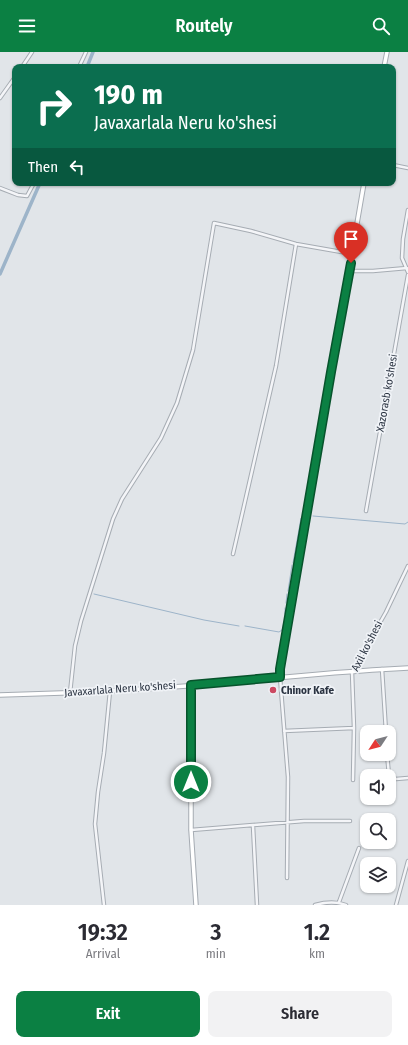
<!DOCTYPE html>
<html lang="en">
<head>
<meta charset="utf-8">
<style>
	body { margin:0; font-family:"Fira Sans Condensed",sans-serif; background:#f2f2f3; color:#2b2b33; height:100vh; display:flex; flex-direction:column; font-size:15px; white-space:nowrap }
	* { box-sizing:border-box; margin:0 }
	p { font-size:13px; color:#7c7c81 }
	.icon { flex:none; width:22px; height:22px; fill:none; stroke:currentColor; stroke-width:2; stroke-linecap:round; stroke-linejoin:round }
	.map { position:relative; height:853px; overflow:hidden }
	.side { display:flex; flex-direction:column; background:#fff; flex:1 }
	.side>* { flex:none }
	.top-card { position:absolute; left:12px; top:12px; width:384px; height:122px; border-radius:8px; box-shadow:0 1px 3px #0004; background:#0b6e4f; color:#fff; overflow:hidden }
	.needle { width:26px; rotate:234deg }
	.tools { position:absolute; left:360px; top:673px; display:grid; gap:8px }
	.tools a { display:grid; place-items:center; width:36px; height:36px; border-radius:8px; background:#fff; box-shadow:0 1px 3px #0004; font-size:20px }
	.pin { position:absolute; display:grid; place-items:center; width:34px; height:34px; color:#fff; margin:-41px -17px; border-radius:50% 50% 50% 0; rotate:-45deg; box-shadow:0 0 4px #0007 }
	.pin .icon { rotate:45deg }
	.me { position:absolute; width:44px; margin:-22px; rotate:0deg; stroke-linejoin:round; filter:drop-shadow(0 0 3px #0008) }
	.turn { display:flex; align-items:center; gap:14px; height:84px; padding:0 16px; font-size:18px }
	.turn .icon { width:52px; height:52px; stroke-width:2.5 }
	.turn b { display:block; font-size:28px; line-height:34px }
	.then { display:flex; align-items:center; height:38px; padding:0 16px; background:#0003; gap:8px; font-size:15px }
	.eta { display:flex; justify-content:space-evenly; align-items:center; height:68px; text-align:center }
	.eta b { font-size:24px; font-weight:600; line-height:28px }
	.button { display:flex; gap:8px; margin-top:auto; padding:8px 16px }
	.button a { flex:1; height:46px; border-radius:8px; background:#0b8043; color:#fff; font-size:16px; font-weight:600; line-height:46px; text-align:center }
	.button a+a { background:#f2f2f3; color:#2b2b33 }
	header { display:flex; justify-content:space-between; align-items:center; height:52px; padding:0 16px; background:#0b8043; color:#fff; font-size:18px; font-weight:600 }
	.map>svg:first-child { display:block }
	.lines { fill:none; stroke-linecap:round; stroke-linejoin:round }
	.stream { stroke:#9db4c9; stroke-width:1 }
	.canal { stroke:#9db4c9; stroke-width:3.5 }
	.street-casing { stroke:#a6acb3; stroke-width:4.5 }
	.secondary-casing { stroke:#a6acb3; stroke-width:5.5 }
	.street { stroke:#f4f5f8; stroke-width:2.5 }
	.secondary { stroke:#fff; stroke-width:3.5 }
	.route-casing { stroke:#07532c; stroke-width:10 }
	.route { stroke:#0b8043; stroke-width:7 }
	.poi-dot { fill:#cc4962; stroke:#f0f3f7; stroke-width:1.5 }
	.labels { text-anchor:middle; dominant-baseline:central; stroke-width:3.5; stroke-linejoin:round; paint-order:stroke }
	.street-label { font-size:11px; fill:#2a3341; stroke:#f0f3f7 }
	.poi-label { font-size:11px; font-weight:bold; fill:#2a3341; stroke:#f0f3f7; text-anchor:start }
</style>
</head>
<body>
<header><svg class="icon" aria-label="menu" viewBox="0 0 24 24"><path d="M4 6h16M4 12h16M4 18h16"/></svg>Routely<svg class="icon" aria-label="search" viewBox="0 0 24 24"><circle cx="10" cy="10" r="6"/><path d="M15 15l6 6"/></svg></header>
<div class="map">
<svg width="408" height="853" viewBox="0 0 408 853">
	<rect width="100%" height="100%" fill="#e1e5e9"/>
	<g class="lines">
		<path class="stream" d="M313 464 405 472 408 470
			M293 511 301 466 303 465
			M288 539 292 513
			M94 542 204 568 239 574
			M286 551 287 542
			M285 562V556
			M245 574 279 580 282 578 284 570"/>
		<path class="canal" d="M87 15 93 0
			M0 222 40 131"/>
		<g class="street-casing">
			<path id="street" d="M22 15 32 0
				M79 15 86 0
				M0 46 15 25
				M393 113 408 116
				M0 136 18 143 27 144 34 131
				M408 158 403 187 402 206 408 220
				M349 219H373L407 216
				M366 459 408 223
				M233 502 276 314 296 192
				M382 617 386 680
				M280 625 288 725 287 826
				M70 641 75 594 81 569 113 467 122 447 161 386 177 351 193 298 214 171 251 179 296 192 353 202
				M284 679 354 676
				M387 702 389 723 396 727 408 726
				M353 728 354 676 352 620 386 560 408 514
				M253 774 257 853
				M191 778 304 769H350
				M339 850 359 796
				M104 853 95 772 98 740 104 701 110 639
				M315 853C326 850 335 849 346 853
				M396 853 408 809"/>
		</g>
		<g class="secondary-casing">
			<path id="secondary" d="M384 15 387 0
				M280 625V617L364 131
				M191 633V778L196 853
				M0 643C79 641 157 637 236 630 293 624 350 619 408 616"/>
		</g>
		<use href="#street" class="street"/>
		<use href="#secondary" class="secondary"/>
	</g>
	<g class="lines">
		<g class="route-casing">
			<path id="route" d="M191 730V633L280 625V617L331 320 351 211"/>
		</g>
		<use href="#route" class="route"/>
	</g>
	<circle class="poi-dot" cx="273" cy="638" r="4"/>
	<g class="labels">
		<g class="street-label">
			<text transform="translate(387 341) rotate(-80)">Xazorasb ko'shesi</text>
			<text transform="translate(367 594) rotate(-63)">Axil ko'shesi</text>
			<text transform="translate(120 637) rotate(-4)">Javaxarlala Neru ko'shesi</text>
		</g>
		<g class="poi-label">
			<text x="281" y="638">Chinor Kafe</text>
		</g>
	</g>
</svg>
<div class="tools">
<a><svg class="needle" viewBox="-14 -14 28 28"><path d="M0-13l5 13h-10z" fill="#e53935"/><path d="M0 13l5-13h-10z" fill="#7c7c81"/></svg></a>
<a><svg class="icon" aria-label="sound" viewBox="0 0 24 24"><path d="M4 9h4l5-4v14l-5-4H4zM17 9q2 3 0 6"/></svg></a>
<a><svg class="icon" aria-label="search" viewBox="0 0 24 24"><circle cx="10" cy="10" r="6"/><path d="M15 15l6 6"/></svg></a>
<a><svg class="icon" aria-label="layers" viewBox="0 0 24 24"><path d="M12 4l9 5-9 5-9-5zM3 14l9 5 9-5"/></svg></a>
</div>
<div class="pin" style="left:351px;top:211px;background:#d93025"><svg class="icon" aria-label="arrive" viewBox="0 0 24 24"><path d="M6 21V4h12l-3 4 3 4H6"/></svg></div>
<svg class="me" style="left:191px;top:730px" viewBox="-20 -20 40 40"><circle r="17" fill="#0b8043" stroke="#fff" stroke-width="3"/><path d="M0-11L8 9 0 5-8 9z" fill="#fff"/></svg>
<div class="top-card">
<div class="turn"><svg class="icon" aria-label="right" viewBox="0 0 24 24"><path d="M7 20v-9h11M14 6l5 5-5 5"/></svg><div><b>190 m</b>Javaxarlala Neru ko'shesi</div></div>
<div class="then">Then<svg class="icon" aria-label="left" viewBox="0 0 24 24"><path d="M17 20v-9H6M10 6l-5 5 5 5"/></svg></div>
</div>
</div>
<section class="side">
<div class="eta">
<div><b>19:32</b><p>Arrival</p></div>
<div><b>3</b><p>min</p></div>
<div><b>1.2</b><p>km</p></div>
</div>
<div class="button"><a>Exit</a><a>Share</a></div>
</section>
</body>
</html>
